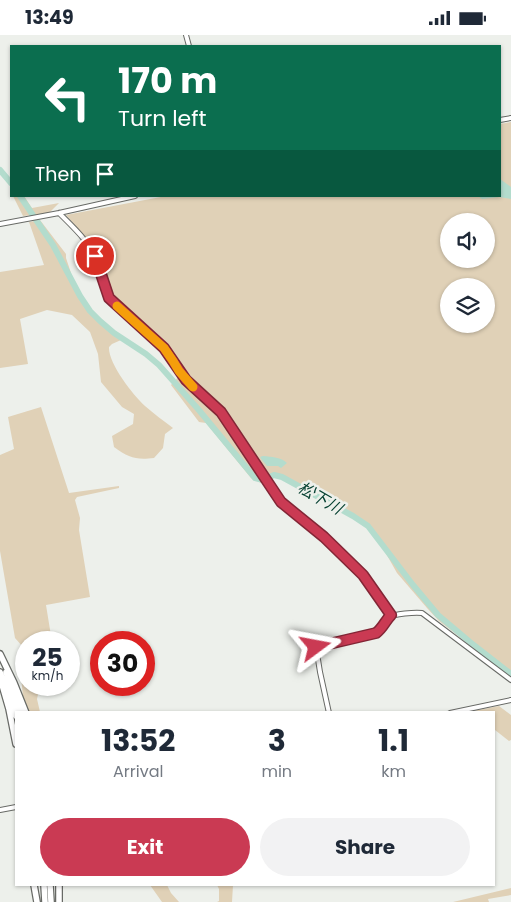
<!DOCTYPE html>
<html lang="en">
<head>
<meta charset="utf-8">
<style>
	body { margin:0; font-family:Poppins,"Noto Sans JP",sans-serif; background:#f2f2f3; color:#1f2937; height:100vh; display:flex; flex-direction:column; font-size:19px; white-space:nowrap }
	* { box-sizing:border-box; margin:0 }
	p { font-size:16px; color:#747a83 }
	.icon { flex:none; width:28px; height:28px; fill:none; stroke:currentColor; stroke-width:2; stroke-linecap:round; stroke-linejoin:round }
	.map { position:relative; flex:1; overflow:hidden }
	.sheet { position:absolute; left:15px; top:676px; width:480px; height:175px; display:flex; flex-direction:column; background:#fff; border-radius:0px; box-shadow:0 1px 4px #0004 }
	.sheet>* { flex:none }
	.guide { position:absolute; left:10px; top:10px; width:491px; height:152px; border-radius:0px; box-shadow:0 1px 4px #0004; background:#0b6e4f; color:#fff; overflow:hidden }
	.tools { position:absolute; left:440px; top:178px; display:grid; gap:10px }
	.tools a { display:grid; place-items:center; width:55px; height:55px; border-radius:50%; background:#fff; box-shadow:0 1px 4px #0004; font-size:25px }
	.speed { position:absolute; left:15px; top:596px; display:flex; gap:10px; font-size:25px; font-weight:700; text-align:center }
	.speed>* { display:grid; place-content:center; width:65px; height:65px; border-radius:50%; background:#fff; box-shadow:0 1px 4px #0004; line-height:1 }
	.speed small { font-size:12px; font-weight:400 }
	.speed .limit { border:8px solid #d22; background:#fff; color:#111 }
	.pin { position:absolute; display:grid; place-items:center; width:42px; height:42px; color:#fff; margin:-21px; border:2px solid #fff; border-radius:50%; box-shadow:0 1px 5px #0007 }
	.me { position:absolute; width:55px; margin:-28px; rotate:77deg; stroke-linejoin:round; filter:drop-shadow(0 0 4px #0008) }
	.turn { display:flex; align-items:center; gap:18px; height:105px; padding:0 25px; font-size:22px }
	.turn .icon { width:65px; height:65px; stroke-width:2.5 }
	.turn b { display:block; font-size:35px; line-height:42px }
	.then { display:flex; align-items:center; height:48px; padding:0 25px; background:#0003; gap:10px; font-size:19px }
	.eta { display:flex; justify-content:space-evenly; align-items:center; height:85px; text-align:center }
	.eta b { font-size:30px; font-weight:700; line-height:35px }
	.cta { display:flex; gap:10px; margin-top:auto; padding:10px 25px }
	.cta a { flex:1; height:58px; border-radius:30px; background:#ca3a53; color:#fff; font-size:20px; font-weight:700; line-height:58px; text-align:center }
	.cta a+a { background:#f2f2f3; color:#1f2937 }
	.status { display:flex; justify-content:space-between; align-items:center; height:35px; padding:0 25px; background:#fff; direction:ltr }
	.status svg { height:14px; fill:currentColor }
	.map>svg:first-child { display:block }
	.green { fill:#e0d1b7; fill-rule:evenodd }
	.water { fill:#b3dccd }
	.lines { fill:none; stroke-linecap:round; stroke-linejoin:round }
	.river { stroke:#b3dccd; stroke-width:6 }
	.minor-casing { stroke:#686a66; stroke-width:6 }
	.highway-casing { stroke:#686a66; stroke-width:8 }
	.minor { stroke:#fff; stroke-width:4 }
	.highway { stroke:#fff; stroke-width:5.5 }
	.route-casing { stroke:#832636; stroke-width:12 }
	.route { stroke:#ca3a53; stroke-width:9 }
	.slow { stroke:#f59e0b; stroke-width:9 }
	.labels { text-anchor:middle; dominant-baseline:central; stroke-width:5; stroke-linejoin:round; paint-order:stroke }
	.water-label { font-size:16px; font-style:italic; fill:#054031; stroke:#edf0eb }
</style>
</head>
<body>
<div class="status"><b>13:49</b><svg viewBox="0 0 49 12"><path d="M0 12V9h3v3zM5 12V6h3v6zM10 12V3h3v9zM15 12V0h3v12zM26 1h20v11H26zM47 4h2v5h-2z"/></svg></div>
<div class="map">
<svg width="511" height="867" viewBox="0 0 511 867">
	<rect width="100%" height="100%" fill="#edf0eb"/>
	<path class="green" d="M511 87V641L439 586 427 573 397 538 370 490 336 467 276 438 261 448 251 443 206 388 199 387 171 350 182 338 156 305 112 261 99 225 91 209 66 180 166 161H500V89ZM449 186H486V224H449ZM449 251H486V289H449Z
		M13 161H24L32 173 59 168 49 178 23 181Z
		M40 185 66 219V223L73 244 84 268 121 305 112 309 109 312C108 328 133 360 145 371 154 379 164 386 173 393L165 399 163 413 154 423C136 425 129 423 114 412L112 401 133 389 134 379 122 372 101 347 98 319 90 297 72 280 47 275 20 284 28 329 0 333V237L44 230 29 187Z
		M41 372 69 458 119 451V453L77 462 75 465 80 483 79 495 90 562 46 570 52 607 26 608V650H40L37 664 40 677H28L23 662 21 641 23 612 15 603 0 516V420L14 414 8 382Z
		M499 671 511 680V705L509 706 495 695 494 696V678L468 677Z
		M150 850H167L171 858 179 867H162Z
		M217 850H233L232 867H217L219 866V854Z
		M511 853V860L488 864 489 867H453Z"/>
	<path class="water" d="M500 144 511 152V164L499 162 482 164 478 161H500Z
		M263 421C272 422 281 422 287 428L281 433 278 431H267L262 425 260 422Z"/>
	<g class="lines">
		<path class="river" d="M0 135 11 148
			M20 161 53 210 80 261 90 276 100 286 114 298 146 319 159 330 198 374 255 443 263 445 274 440 282 442 353 481 368 491 413 550 438 580 470 607 511 639"/>
		<g class="minor-casing">
			<path id="minor" d="M186 0 189 11
				M500 85 511 83
				M59 178C74 193 91 208 98 229 102 240 104 252 109 263L163 313 186 345 221 377 240 408 281 467 324 502 363 540 391 581
				M0 189 59 178 135 161
				M329 678 320 637 316 612 376 598C382 594 384 587 389 582 394 579 415 577 422 578L511 645
				M450 678 511 665
				M0 775 16 772"/>
		</g>
		<g class="highway-casing">
			<path id="highway" d="M0 619 14 648 26 678
				M0 637 16 681
				M6 637 20 678
				M0 643 9 674 16 709
				M34 850 37 867
				M44 850 45 867
				M50 850 51 867
				M59 867V850"/>
		</g>
		<use href="#minor" class="minor"/>
		<use href="#highway" class="highway"/>
	</g>
	<g class="lines">
		<g class="route-casing">
			<path id="route" d="M95 221 109 263 164 313 186 345 221 377 281 467 324 502 363 540 391 580C385 586 383 593 376 598L316 612"/>
		</g>
		<use href="#route" class="route"/>
		<path class="slow" d="M117 271 164 313 173 326 179 336 193 352"/>
	</g>
	<g class="labels">
		<g class="water-label">
			<text transform="translate(320 463) rotate(30)">松下川</text>
		</g>
	</g>
</svg>
<div class="tools">
<a><svg class="icon" aria-label="sound" viewBox="0 0 24 24"><path d="M4 9h4l5-4v14l-5-4H4zM17 9q2 3 0 6"/></svg></a>
<a><svg class="icon" aria-label="layers" viewBox="0 0 24 24"><path d="M12 4l9 5-9 5-9-5zM3 14l9 5 9-5"/></svg></a>
</div>
<div class="speed"><div>25<small>km/h</small></div><div class="limit">30</div></div>
<div class="pin" style="left:95px;top:221px;background:#d93025"><svg class="icon" aria-label="arrive" viewBox="0 0 24 24"><path d="M6 21V4h12l-3 4 3 4H6"/></svg></div>
<svg class="me" style="left:316px;top:612px" viewBox="-20 -20 40 40"><path d="M0-17L14 15 0 8-14 15z" fill="#ca3a53" stroke="#fff" stroke-width="4"/></svg>
<div class="guide">
<div class="turn"><svg class="icon" aria-label="left" viewBox="0 0 24 24"><path d="M17 20v-9H6M10 6l-5 5 5 5"/></svg><div><b>170 m</b>Turn left</div></div>
<div class="then">Then<svg class="icon" aria-label="arrive" viewBox="0 0 24 24"><path d="M6 21V4h12l-3 4 3 4H6"/></svg></div>
</div>
<section class="sheet">
<div class="eta">
<div><b>13:52</b><p>Arrival</p></div>
<div><b>3</b><p>min</p></div>
<div><b>1.1</b><p>km</p></div>
</div>
<div class="cta"><a>Exit</a><a>Share</a></div>
</section>
</div>
</body>
</html>
